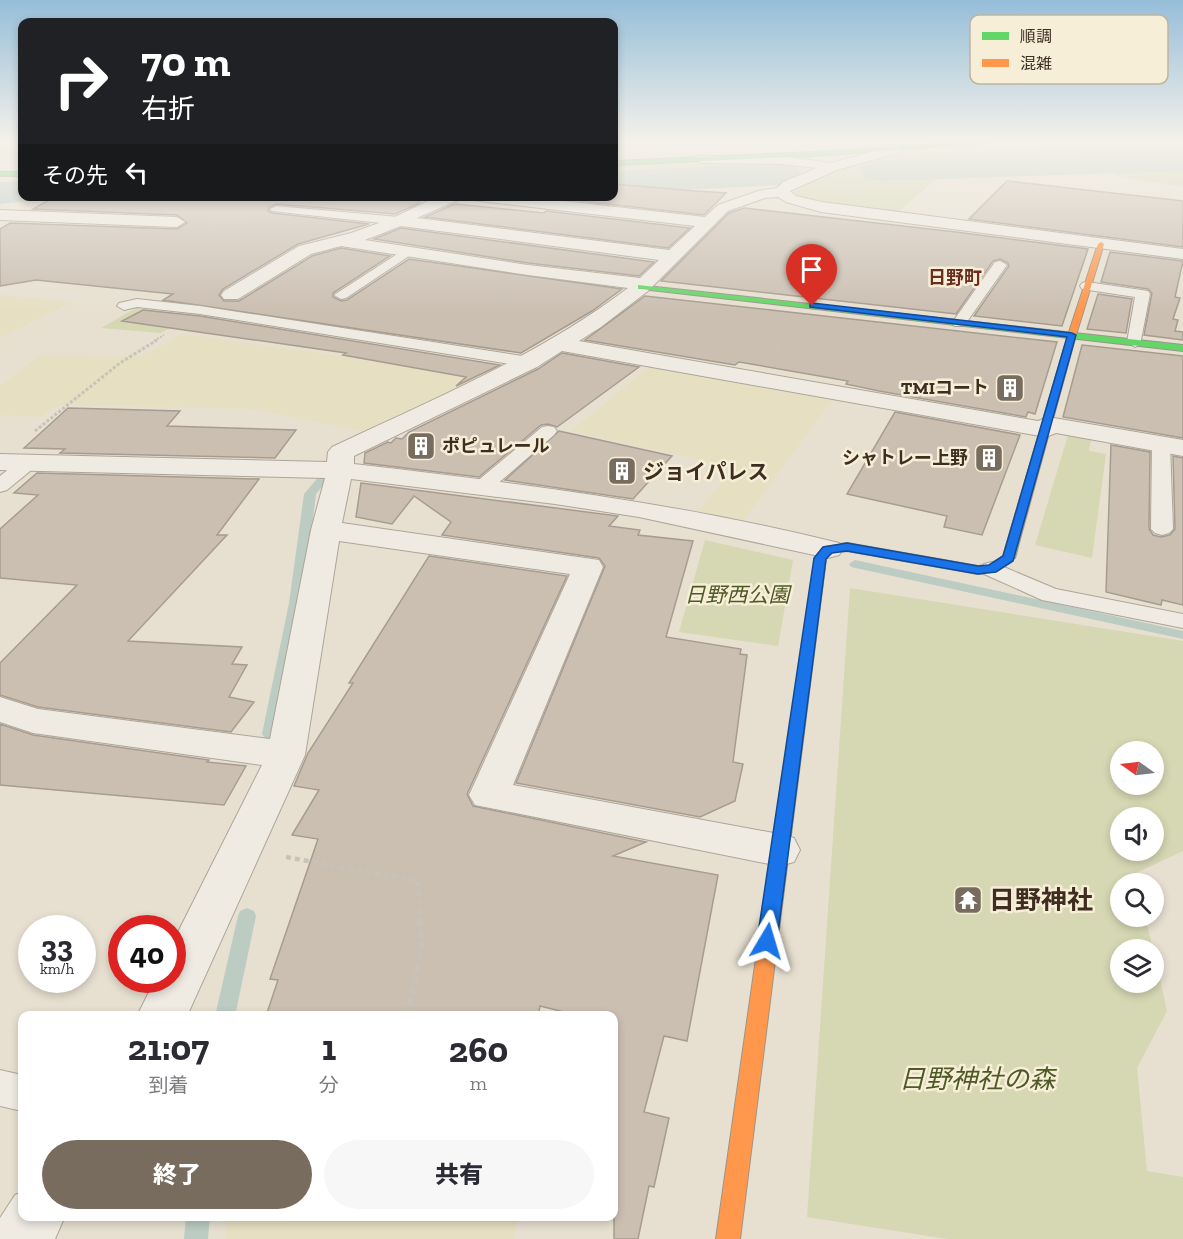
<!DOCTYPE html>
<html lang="ja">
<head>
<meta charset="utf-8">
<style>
	body { margin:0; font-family:"Zilla Slab","Noto Sans JP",serif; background:#f7f7f7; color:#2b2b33; height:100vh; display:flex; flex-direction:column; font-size:22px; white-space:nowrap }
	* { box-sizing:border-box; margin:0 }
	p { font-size:20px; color:#7c7c81 }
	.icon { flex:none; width:33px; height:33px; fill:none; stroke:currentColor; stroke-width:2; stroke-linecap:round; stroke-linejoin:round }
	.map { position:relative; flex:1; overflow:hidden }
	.side { position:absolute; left:18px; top:1011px; width:600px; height:210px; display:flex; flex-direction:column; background:#fff; border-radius:12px; box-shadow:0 3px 9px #0003 }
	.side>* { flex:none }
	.guide { position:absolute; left:18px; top:18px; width:600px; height:183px; border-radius:12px; box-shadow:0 3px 9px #0003; background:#202124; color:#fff; overflow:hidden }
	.needle { width:39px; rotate:284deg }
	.buttons { position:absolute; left:1110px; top:741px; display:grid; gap:12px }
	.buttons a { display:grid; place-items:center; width:54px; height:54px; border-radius:50%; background:#fff; box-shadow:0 3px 9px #0003; font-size:30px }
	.speed { position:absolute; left:18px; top:915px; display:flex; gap:12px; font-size:30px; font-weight:700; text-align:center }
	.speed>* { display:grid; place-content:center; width:78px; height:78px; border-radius:50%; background:#fff; box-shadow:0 3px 9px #0003; line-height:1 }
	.speed small { font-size:15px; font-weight:400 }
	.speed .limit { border:9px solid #d22; background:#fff; color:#111 }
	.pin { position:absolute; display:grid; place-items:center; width:51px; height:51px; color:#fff; margin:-62px -26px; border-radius:50% 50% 50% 0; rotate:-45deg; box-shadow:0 0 6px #0007 }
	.pin .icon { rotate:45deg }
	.me { position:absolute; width:66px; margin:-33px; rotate:7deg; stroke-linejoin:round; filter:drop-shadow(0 0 4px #0008) }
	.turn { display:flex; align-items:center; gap:21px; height:126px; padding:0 24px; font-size:27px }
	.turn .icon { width:78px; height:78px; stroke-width:2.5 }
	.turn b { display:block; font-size:42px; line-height:51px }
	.then { display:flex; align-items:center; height:57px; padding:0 24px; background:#0003; gap:12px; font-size:22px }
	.eta { display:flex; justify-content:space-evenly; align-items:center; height:102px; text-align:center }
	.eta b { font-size:36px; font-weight:800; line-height:42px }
	.action { display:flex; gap:12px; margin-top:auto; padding:12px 24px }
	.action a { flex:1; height:69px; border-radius:36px; background:#786c5e; color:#fff; font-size:24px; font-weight:800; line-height:69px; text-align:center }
	.action a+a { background:#f7f7f7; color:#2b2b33 }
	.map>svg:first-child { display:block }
	.farmland { fill:#e6dfc2 }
	.green { fill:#d6d7b3; fill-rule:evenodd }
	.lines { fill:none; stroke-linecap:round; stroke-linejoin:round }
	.stream { fill:#bcccc2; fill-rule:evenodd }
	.river { fill:#bcccc2; fill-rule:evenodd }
	.building { fill:#cbbfb2; stroke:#a89c90; stroke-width:1.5 }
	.lane-casing { stroke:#ada599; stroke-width:2 }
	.street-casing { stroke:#ada599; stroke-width:2 }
	.fast-casing { stroke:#9c958a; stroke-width:2 }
	.slow-casing { stroke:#9c958a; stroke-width:2 }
	.path-far4 { stroke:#c8c2b9; stroke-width:1.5; stroke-dasharray:2 1.5; stroke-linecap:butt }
	.path-far3 { stroke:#c8c2b9; stroke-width:2; stroke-dasharray:2 1.5; stroke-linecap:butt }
	.path-far2 { stroke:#c8c2b9; stroke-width:3; stroke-dasharray:3 2; stroke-linecap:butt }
	.path-far1 { stroke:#c8c2b9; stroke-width:4.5; stroke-dasharray:5 4; stroke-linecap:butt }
	.path { stroke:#c8c2b9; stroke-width:6; stroke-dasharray:7 4.5; stroke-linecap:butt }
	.lane { fill:#efebe3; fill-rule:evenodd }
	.street { fill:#efebe3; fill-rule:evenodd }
	.fast { fill:#63d668; fill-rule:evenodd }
	.slow { fill:#ff974d; fill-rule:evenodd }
	.route { fill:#1a73e8; stroke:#114b97; stroke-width:1.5 }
	.labels { text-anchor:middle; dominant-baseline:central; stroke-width:5; stroke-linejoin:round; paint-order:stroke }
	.far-neighbourhood-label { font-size:18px; font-weight:bold; fill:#6b2e1e; stroke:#f7eed8 }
	.far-poi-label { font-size:18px; font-weight:bold; fill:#3d2e20; stroke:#f7eed8; text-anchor:end }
	.poi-label { font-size:21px; font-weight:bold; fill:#3d2e20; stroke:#f7eed8; text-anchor:start }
	.park-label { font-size:21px; font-style:italic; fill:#4d5a26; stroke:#f7eed8 }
	.near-poi-label { font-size:26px; font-weight:bold; fill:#3d2e20; stroke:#f7eed8; text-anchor:start }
	.near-park-label { font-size:26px; font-style:italic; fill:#4d5a26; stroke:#f7eed8 }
	.key { fill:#f7eed8; stroke:#bfb4a1; stroke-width:1.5 }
	.key-label { font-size:16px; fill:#3d2e20 }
</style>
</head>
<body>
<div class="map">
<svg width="1183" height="1239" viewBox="0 0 1183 1239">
	<rect width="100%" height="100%" fill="#e7e0d1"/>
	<path class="farmland" d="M0 295 73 302 0 338Z
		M182 334 341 356 480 380 365 432 251 409 59 405 41 417 0 415V386L40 355 142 356Z
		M649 367 832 400 742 523 696 513 734 468 571 431Z
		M226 1217V1216L519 1217 513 1239H225Z"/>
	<path class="green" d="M0 140H22V158H0Z
		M1119 146H1183V157L941 166 856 173 948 169 899 211 890 214C862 210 809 210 790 189L828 172 875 158 929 153Z
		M638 163 798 165 811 168 785 177 614 185V165Z
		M1183 164V187L1119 177 1104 167Z
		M136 308 190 315 161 333 101 328Z
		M1068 435 1091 439 1089 451 1106 454 1092 558 1035 545Z
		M705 540 793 560 778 646 679 632Z
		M850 588 1183 641V851L1136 873 1138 883 1120 884V916L1145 917 1153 949 1120 950V982H1154V952L1167 1011 1137 1068 1147 1171 1183 1177V1239H947L807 1217ZM1120 752H1154V784H1120ZM1120 818H1154V850H1120Z"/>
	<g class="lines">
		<path class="stream" d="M325 473 331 476 316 494 303 603 278 734 275 738H265L262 734 289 603 304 494 321 474Z
			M855 560 1183 631V639L851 567 849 564Z
			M247 908 254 911 256 916 235 1016H215L238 916 240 911Z
			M186 1216H210L208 1239H184Z"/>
		<path class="river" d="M1183 151V171L877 181 865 178 860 171 865 164 877 161Z
			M783 163 795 167 801 174 795 181 783 185 614 193V171Z
			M22 181V196H37L35 200 0 204V182Z"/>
	</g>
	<path class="building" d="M1007 181 1183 201V247L969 219Z
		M614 184 682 190 726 193 704 215 563 199 566 196H614Z
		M54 197 319 199 425 197 417 204 395 214 276 204 269 207 268 211 272 213 369 224 298 244 223 289 219 295 224 301H239L312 256 341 248 390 256 333 293V297L341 301 347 300 409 259 622 289 592 311 521 353 163 300 173 294 36 280 0 286V229L10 223 177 229 187 223 177 215 33 209Z
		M455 204 544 213 546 211 690 228 668 248 425 217Z
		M744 208 956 232 1088 249 1062 326 974 316 1009 266 1008 263 1000 259 993 261 956 314 661 281 729 213Z
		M401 228 654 262 639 276 528 263 374 239Z
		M1110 252 1183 261 1175 297 1180 298 1173 319 1178 320 1175 331 1183 332V340L1144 335 1152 293 1148 289 1101 282Z
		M1098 294 1132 299 1126 333 1087 329Z
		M645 296 1057 342 1035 414 1028 412 1026 417 879 391 846 384 848 381 739 362 735 365 585 340Z
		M143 310 200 316 500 365 456 386 466 377 343 355 346 353 122 321Z
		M1082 345 1183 356V438L1063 417Z
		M562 353 639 367 557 427 548 424 541 425 479 477 364 463 365 453 388 442 391 443 396 438 402 439 409 432 538 369Z
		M68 408 180 411 167 426 296 430 275 458 60 453 65 449 24 448Z
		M895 412 1020 435 982 535 944 527 947 516 847 494Z
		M559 431 672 456 633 499 505 480Z
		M1111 445 1150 452 1149 529 1153 535 1161 537 1170 535 1175 529 1173 456 1183 458V605L1162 600 1161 605 1106 592Z
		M37 473 259 479 217 535H227L128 641 242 647 232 664 247 665 229 697 254 702 231 732 38 707 0 695V663L77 585 0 578V529L38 495 14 493Z
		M361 483 618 516 609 526 640 530 638 535 693 541 666 637 741 649 740 654 747 655 733 762 743 764 735 801 700 817 516 783 605 566 599 558 442 535 451 522 414 496 392 524 356 517Z
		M429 556 567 576 467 794 473 806 646 842 613 856 718 875 687 1041 664 1036 644 1112 669 1118 654 1187 649 1186 638 1239H614V1016H580L540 1006 538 1016H266L278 980 270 979 318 839 292 835 319 790 294 786 308 753 353 683H349Z
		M0 724 33 735 209 760 207 762 246 766 224 805 0 785Z"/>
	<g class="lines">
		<g class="lane-casing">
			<path id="lane" d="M276 206 399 217 405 221 399 225 272 211 270 209Z
				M408 247 412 248 414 251 412 254 346 298 341 299 334 295Z
				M1000 261 1007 265 964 326H954L952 323 954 320 995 262Z
				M1087 282 1148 291 1150 294 1140 345 1135 347 1127 342 1135 297 1082 289 1080 286 1082 283Z
				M137 299 200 306 529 357 537 362 529 367 200 314 137 307 124 310 117 306 119 303Z
				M548 426 554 427 557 431 554 435 489 491H475L472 487 475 483 542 427Z
				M1161 438 1168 440 1170 444 1173 529 1169 533 1162 535 1155 533 1151 529 1152 444 1154 440Z
				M28 457 35 459 38 463 35 467 7 490 0 492V476L21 459Z
				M992 562 1056 589 1183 614V628L1042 600 984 574 981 569 984 564Z
				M0 1070 22 1075V1111L0 1106Z"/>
		</g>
		<g class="street-casing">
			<path id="street" d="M896 145 901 146 902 149 901 152 837 170 790 191 796 196 822 202 1183 249V259L821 212 786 202 778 197 765 198 728 211 648 291 601 327 579 341 1038 421 1048 417 1183 440V456L1056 433 1046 437 562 351 537 367 354 456V464C517 483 679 503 839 543L843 549 839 555 828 558 639 517 555 504 351 479 342 523 599 560 603 567 513 785 779 834 794 838 800 850 794 862 779 866 475 805 469 795 570 574 339 541 305 755 187 1016H137L155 980H172V944L262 765 33 733 0 722V697L38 709 270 739 311 530 325 478 0 470V454L327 462 328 452 332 447C434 399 538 356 628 288L528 275 341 246 311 254 238 299H224L221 295 224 291 299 246 351 233 393 218 438 196H518L705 217 718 205 758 191 777 188 783 182 817 168 781 164 702 163 695 159 697 156H781L831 163ZM465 197 472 200 695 226 669 250 417 218ZM401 226 659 260 640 278 528 265 365 240Z
				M0 210 177 217 185 222 177 227 0 220Z
				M22 1192V1216H65L55 1239H0V1218L15 1195Z"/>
		</g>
		<g class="fast-casing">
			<path id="fast" d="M1000 140H1026L814 156 614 165V161L814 152Z
				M0 172H22V176H0Z
				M638 285 1183 345V351L641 289H638Z
				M1014 535 1020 539 1015 558 996 572 978 574 847 551 832 552 826 559 786 874 783 879 777 881 771 879 768 874 816 555 824 546 847 543 978 566 989 565 1003 556 1008 539Z"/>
		</g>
		<g class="slow-casing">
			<path id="slow" d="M1101 242 1104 244 1076 335 1020 539 1014 543 1010 542 1008 539 1068 335 1098 244Z
				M777 867 783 869 786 874 740 1239H716L768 874 771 869Z"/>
		</g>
		<path class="path-far4" d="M1107 145 1148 165
			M1050 147 1183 144
			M209 218 252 221"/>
		<path class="path-far3" d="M206 229 264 237
			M1023 301 1041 265
			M154 341 164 335
			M781 341 784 338"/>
		<path class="path-far2" d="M773 350 783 340
			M35 431 120 363 157 340"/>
		<path class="path-far1" d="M286 857 418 881 421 922"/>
		<path class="path" d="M407 1016 422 946 420 921"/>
		<use href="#lane" class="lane"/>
		<use href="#street" class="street"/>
		<use href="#fast" class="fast"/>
		<use href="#slow" class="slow"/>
	</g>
	<linearGradient id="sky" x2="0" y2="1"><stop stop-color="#96bed9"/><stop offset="0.45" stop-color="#f4f1ea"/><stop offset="1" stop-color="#f4f1ea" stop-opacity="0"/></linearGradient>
	<rect width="1183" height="313" fill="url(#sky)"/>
	<path class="route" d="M812 303 1072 333 1076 335 1013 561 996 572 978 574 847 551 832 553 826 559 777 941 774 947 767 949 760 947 757 941 814 558 823 547 847 543 978 566 989 565 1003 556 1067 337 810 307V304Z"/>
	<defs>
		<g id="building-square" transform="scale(1.5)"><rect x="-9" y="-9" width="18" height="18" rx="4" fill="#786c5e" stroke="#f7eed8"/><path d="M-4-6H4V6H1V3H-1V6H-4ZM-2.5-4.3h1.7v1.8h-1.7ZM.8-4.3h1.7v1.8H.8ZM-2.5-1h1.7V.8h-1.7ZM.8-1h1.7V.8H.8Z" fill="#fff"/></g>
		<g id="temple-square" transform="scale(1.5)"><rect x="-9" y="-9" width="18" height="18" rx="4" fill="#786c5e" stroke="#f7eed8"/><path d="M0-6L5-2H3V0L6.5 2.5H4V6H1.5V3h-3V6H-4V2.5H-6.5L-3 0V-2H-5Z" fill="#fff"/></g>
	</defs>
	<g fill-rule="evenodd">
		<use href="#building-square" x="1010" y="388"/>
		<use href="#building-square" x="421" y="446"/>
		<use href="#building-square" x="989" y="458"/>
		<use href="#building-square" x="622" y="471"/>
		<use href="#temple-square" x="968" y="900"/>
	</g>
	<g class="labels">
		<g class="far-neighbourhood-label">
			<text x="955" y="278">日野町</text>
		</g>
		<g class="far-poi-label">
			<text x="989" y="388">TMIコート</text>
			<text x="442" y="446" text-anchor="start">ポピュレール</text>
			<text x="968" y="458">シャトレー上野</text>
		</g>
		<g class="poi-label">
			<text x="643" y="471">ジョイパレス</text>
		</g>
		<g class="park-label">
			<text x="737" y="594">日野西公園</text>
		</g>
		<g class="near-poi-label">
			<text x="989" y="900">日野神社</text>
		</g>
		<g class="near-park-label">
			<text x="977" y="1079">日野神社の森</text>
		</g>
	</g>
	<rect x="970" y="15" width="198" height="69" rx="9" class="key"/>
	<rect x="982" y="32" width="27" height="8" fill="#63d668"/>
	<rect x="982" y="59" width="27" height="8" fill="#ff974d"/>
	<g class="key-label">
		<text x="1020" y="42">順調</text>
		<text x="1020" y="69">混雑</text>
	</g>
</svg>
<div class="buttons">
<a><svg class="needle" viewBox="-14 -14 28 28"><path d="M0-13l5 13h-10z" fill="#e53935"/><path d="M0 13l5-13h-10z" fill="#7c7c81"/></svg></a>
<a><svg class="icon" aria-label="sound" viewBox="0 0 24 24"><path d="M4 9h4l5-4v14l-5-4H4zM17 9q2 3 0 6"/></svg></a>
<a><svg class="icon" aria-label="search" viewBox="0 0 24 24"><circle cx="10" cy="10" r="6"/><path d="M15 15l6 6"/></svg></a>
<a><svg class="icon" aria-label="layers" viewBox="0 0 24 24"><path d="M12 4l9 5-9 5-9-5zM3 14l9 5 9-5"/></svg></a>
</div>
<div class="speed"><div>33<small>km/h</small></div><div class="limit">40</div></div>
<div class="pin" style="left:812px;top:306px;background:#d93025"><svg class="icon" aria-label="arrive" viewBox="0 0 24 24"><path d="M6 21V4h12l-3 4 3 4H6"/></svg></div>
<svg class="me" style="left:767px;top:941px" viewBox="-20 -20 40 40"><path d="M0-17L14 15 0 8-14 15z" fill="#1a73e8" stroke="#fff" stroke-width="4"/></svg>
<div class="guide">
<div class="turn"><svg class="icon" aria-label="right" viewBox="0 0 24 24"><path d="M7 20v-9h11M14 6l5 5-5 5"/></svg><div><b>70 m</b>右折</div></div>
<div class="then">その先<svg class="icon" aria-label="left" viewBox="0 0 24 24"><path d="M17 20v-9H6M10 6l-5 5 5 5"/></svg></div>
</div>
<section class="side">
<div class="eta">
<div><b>21:07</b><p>到着</p></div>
<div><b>1</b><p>分</p></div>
<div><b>260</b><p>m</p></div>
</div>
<div class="action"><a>終了</a><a>共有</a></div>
</section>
</div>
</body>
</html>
